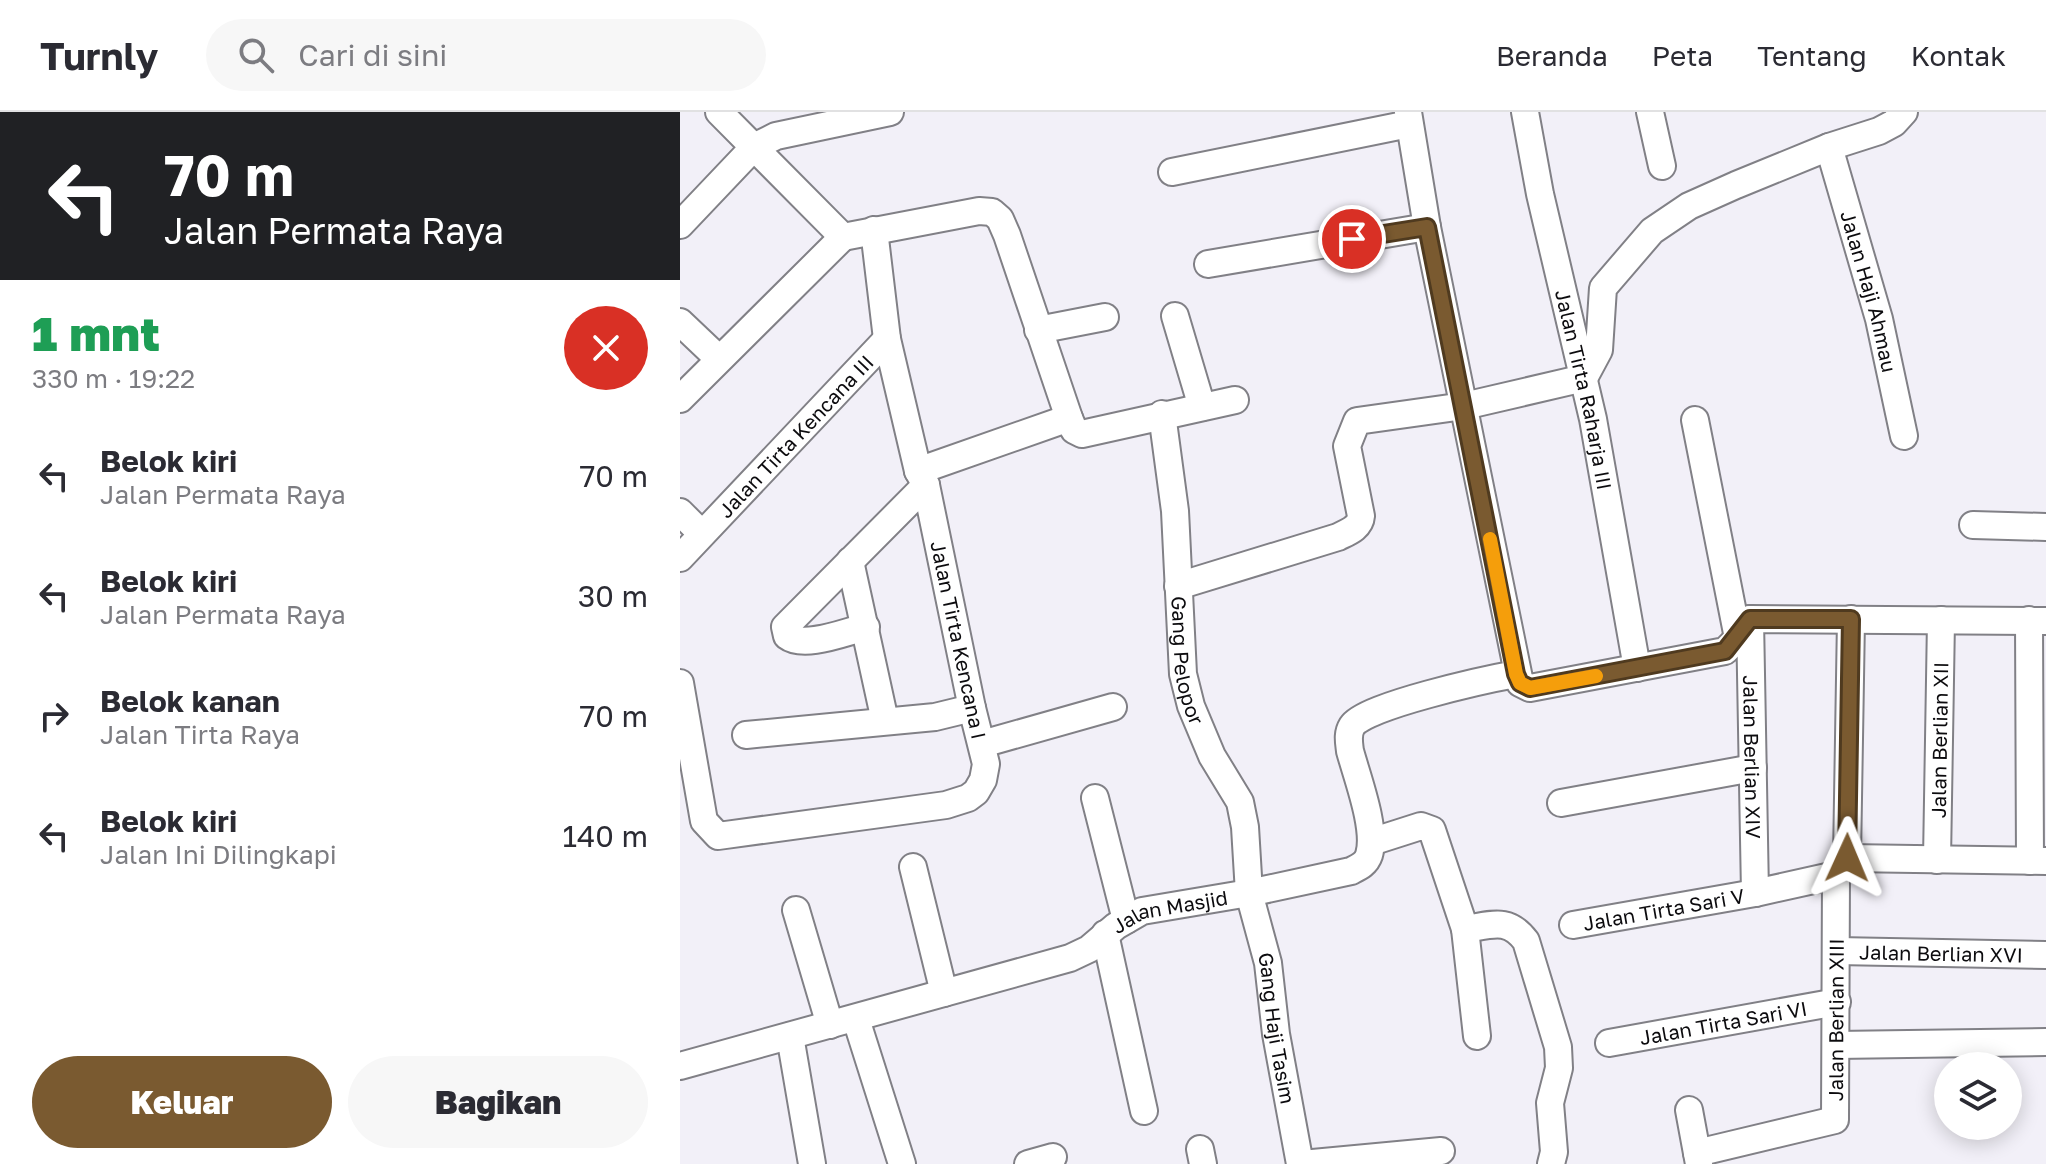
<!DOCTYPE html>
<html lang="id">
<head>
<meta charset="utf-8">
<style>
	body { margin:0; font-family:"Golos Text",sans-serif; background:#f7f7f7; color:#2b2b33; height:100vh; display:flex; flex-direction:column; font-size:30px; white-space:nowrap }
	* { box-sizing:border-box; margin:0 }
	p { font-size:26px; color:#7c7c81 }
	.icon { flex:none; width:44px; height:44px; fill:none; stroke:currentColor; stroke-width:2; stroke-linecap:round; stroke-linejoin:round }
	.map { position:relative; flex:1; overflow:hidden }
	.drawer { display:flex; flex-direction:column; background:#fff; width:680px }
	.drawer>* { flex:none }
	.guide { background:#202124; color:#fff; overflow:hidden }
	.controls { position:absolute; left:1254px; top:940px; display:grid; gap:16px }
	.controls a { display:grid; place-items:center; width:88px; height:88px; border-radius:50%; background:#fff; box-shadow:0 4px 20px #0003; font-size:40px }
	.pin { position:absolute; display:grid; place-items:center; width:68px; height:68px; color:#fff; margin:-34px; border:4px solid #fff; border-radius:50%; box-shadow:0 2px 8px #0007 }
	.me { position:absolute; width:88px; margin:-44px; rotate:1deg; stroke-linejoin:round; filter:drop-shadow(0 0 6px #0008) }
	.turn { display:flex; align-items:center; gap:28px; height:168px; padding:0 32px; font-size:36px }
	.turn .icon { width:104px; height:104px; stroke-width:2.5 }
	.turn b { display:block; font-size:56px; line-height:68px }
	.round { display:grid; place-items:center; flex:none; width:84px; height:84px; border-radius:42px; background:#f7f7f7 }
	.head { display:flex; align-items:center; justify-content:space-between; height:136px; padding:0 32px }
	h1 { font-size:48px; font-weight:800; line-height:60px; color:#1e9e55 }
	.button { display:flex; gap:16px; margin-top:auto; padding:16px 32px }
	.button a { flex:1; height:92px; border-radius:48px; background:#7a5a30; color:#fff; font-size:32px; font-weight:800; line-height:92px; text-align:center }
	.button a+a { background:#f7f7f7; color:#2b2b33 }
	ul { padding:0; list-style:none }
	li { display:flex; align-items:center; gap:24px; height:120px; padding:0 32px }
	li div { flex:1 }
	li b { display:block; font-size:30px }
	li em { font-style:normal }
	header { display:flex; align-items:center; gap:48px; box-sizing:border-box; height:112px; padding:0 40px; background:#fff; border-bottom:2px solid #e1e1e2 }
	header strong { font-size:38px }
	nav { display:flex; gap:44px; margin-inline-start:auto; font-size:28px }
	.search { width:560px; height:72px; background:#f7f7f7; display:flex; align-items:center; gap:20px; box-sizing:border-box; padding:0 28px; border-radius:44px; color:#7c7c81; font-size:30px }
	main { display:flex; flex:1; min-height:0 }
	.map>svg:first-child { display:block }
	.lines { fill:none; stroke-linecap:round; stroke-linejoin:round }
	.minor-casing { stroke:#818086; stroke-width:30 }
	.minor { stroke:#fff; stroke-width:26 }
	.route-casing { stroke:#4f3a1f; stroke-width:20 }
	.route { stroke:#7a5a30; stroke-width:14 }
	.slow { stroke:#f59e0b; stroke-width:14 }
	.labels { text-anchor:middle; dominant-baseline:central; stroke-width:8; stroke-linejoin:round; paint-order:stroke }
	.street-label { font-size:20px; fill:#0c0b0e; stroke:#fff }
</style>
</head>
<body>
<header>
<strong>Turnly</strong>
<div class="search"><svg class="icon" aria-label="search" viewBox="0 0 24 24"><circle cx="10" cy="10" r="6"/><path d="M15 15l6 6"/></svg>Cari di sini</div>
<nav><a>Beranda</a><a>Peta</a><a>Tentang</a><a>Kontak</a></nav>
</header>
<main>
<section class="drawer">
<div class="guide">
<div class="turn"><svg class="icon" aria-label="left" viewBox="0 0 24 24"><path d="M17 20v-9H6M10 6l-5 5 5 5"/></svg><div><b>70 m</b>Jalan Permata Raya</div></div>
</div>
<div class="head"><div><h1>1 mnt</h1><p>330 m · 19:22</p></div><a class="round" style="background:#d93025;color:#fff"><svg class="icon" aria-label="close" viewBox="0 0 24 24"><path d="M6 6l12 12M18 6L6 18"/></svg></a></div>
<ul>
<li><svg class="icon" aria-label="left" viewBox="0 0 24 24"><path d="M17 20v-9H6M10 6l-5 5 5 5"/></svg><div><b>Belok kiri</b><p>Jalan Permata Raya</p></div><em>70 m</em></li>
<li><svg class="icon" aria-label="left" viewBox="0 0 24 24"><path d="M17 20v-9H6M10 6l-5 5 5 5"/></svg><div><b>Belok kiri</b><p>Jalan Permata Raya</p></div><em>30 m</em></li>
<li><svg class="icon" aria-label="right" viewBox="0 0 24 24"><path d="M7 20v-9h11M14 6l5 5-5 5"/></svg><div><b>Belok kanan</b><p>Jalan Tirta Raya</p></div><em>70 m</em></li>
<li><svg class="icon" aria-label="left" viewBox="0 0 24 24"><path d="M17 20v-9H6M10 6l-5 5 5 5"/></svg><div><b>Belok kiri</b><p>Jalan Ini Dilingkapi</p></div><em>140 m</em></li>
</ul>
<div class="button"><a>Keluar</a><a>Bagikan</a></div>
</section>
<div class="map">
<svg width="1366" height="1052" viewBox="0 0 1366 1052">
	<rect width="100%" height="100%" fill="#f2f0f8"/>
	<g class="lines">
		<g class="minor-casing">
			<g id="minor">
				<path d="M39 0 163 125"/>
				<path d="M728 0 747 115 840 571 850 576 1045 539 1058 526 1070 507 1366 509"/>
				<path id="s1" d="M845 0 860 82 913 307 957 556"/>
				<path d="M970 0 982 54"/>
				<path id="s2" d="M1149 35 1199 207 1224 324"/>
				<path d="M492 60 729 12"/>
				<path d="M0 113 74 35 96 24 210 0"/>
				<path d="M163 125 299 99 312 100 320 107 327 123 389 306 394 318 402 322 555 288"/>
				<path d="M528 152 747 115"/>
				<path d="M495 204 522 295"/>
				<path d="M0 210 39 247"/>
				<path d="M358 218 425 205"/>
				<path d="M0 287 163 125"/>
				<path id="s3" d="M482 302 495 399 503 562 511 594 532 644 560 690 565 715 569 781 588 851 596 922 620 1052"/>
				<path d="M1015 308 1058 526"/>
				<path d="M238 359 389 306"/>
				<path d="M0 400 22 422"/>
				<path d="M1293 413 1366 415"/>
				<path id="s4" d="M0 446 207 227"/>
				<path d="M170 449 205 609"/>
				<path d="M498 474 658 425C668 420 680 416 681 404L667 334 677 309 784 294 904 266 919 238 923 176 972 119 1009 94 1056 73 1149 35 1199 19 1214 11 1224 0"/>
				<path id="s5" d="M1070 507 1075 781"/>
				<path d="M1349 508 1350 749"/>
				<path d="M186 515C165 520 124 537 107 524L105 515 246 373"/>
				<path d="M0 571 24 709 38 724 266 693 288 686 296 680 303 668 306 652 292 596 246 373 238 359 207 227 194 118"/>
				<path d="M66 623 255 605 292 596"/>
				<path d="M302 632 433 595"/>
				<path d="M415 686 446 808"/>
				<path d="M881 691 1073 656"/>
				<path d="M691 730 741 714 752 718 785 817C812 813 828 805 846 829L878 935 879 956 870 991 874 1040 871 1052"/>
				<path d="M1167 746 1171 507"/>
				<path id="s6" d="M1257 748 1261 508"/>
				<path d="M233 755 264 881"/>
				<path d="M116 798 150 913"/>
				<path id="s7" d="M893 813 1075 781 1156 763 1167 746 1366 749"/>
				<path d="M785 817 797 924"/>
				<path d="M425 822 464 999"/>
				<path id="s8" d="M1157 839 1366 843"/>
				<path d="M176 907 222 1052"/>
				<path d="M110 924 132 1052"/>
				<path id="s9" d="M929 931 1157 890"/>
				<path d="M1156 933 1366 930"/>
				<path id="s10" d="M0 954 390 846 409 837 436 814 462 799 569 781 671 759C679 755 686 752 689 743 697 717 677 665 670 639 669 630 667 622 672 614 684 594 808 567 836 562"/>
				<path d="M1009 998 1019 1052"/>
				<path d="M520 1037 523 1052"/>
				<path id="s11" d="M1017 1041 1155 1008 1156 763"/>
				<path d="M348 1052 373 1045"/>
				<path d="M622 1052 761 1039"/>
			</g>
		</g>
		<use href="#minor" class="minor"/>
	</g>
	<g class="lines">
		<g class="route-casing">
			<path id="route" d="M672 127 747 115 836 562 840 571 850 576 1045 539 1070 507H1171L1167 746"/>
		</g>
		<use href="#route" class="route"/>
		<path class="slow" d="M810 427 836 562 840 571 850 576 916 564"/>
	</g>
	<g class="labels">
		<g class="street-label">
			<text stroke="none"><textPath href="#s2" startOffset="150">Jalan Haji Ahmau</textPath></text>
			<text stroke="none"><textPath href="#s1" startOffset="284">Jalan Tirta Raharja III</textPath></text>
			<text stroke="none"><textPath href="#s4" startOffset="168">Jalan Tirta Kencana III</textPath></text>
			<text transform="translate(279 528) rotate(78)">Jalan Tirta Kencana I</text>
			<text stroke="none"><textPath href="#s3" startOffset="248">Gang Pelopor</textPath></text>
			<text stroke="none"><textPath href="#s6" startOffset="120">Jalan Berlian XII</textPath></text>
			<text stroke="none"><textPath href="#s5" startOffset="138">Jalan Berlian XIV</textPath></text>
			<text stroke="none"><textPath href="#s7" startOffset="92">Jalan Tirta Sari V</textPath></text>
			<text stroke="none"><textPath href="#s10" startOffset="518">Jalan Masjid</textPath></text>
			<text stroke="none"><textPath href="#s8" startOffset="104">Jalan Berlian XVI</textPath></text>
			<text stroke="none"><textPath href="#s11" startOffset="242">Jalan Berlian XIII</textPath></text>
			<text stroke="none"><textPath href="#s9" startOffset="116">Jalan Tirta Sari VI</textPath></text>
			<text stroke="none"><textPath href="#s3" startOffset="632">Gang Haji Tasim</textPath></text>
		</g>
	</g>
</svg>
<div class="controls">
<a><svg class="icon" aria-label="layers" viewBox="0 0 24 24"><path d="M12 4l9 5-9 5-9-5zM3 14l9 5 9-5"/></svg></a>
</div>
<div class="pin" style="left:672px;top:127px;background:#d93025"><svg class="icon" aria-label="arrive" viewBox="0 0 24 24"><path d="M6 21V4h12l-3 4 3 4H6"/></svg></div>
<svg class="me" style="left:1167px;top:746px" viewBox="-20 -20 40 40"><path d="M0-17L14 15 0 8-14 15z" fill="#7a5a30" stroke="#fff" stroke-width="4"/></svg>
</div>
</main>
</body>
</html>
